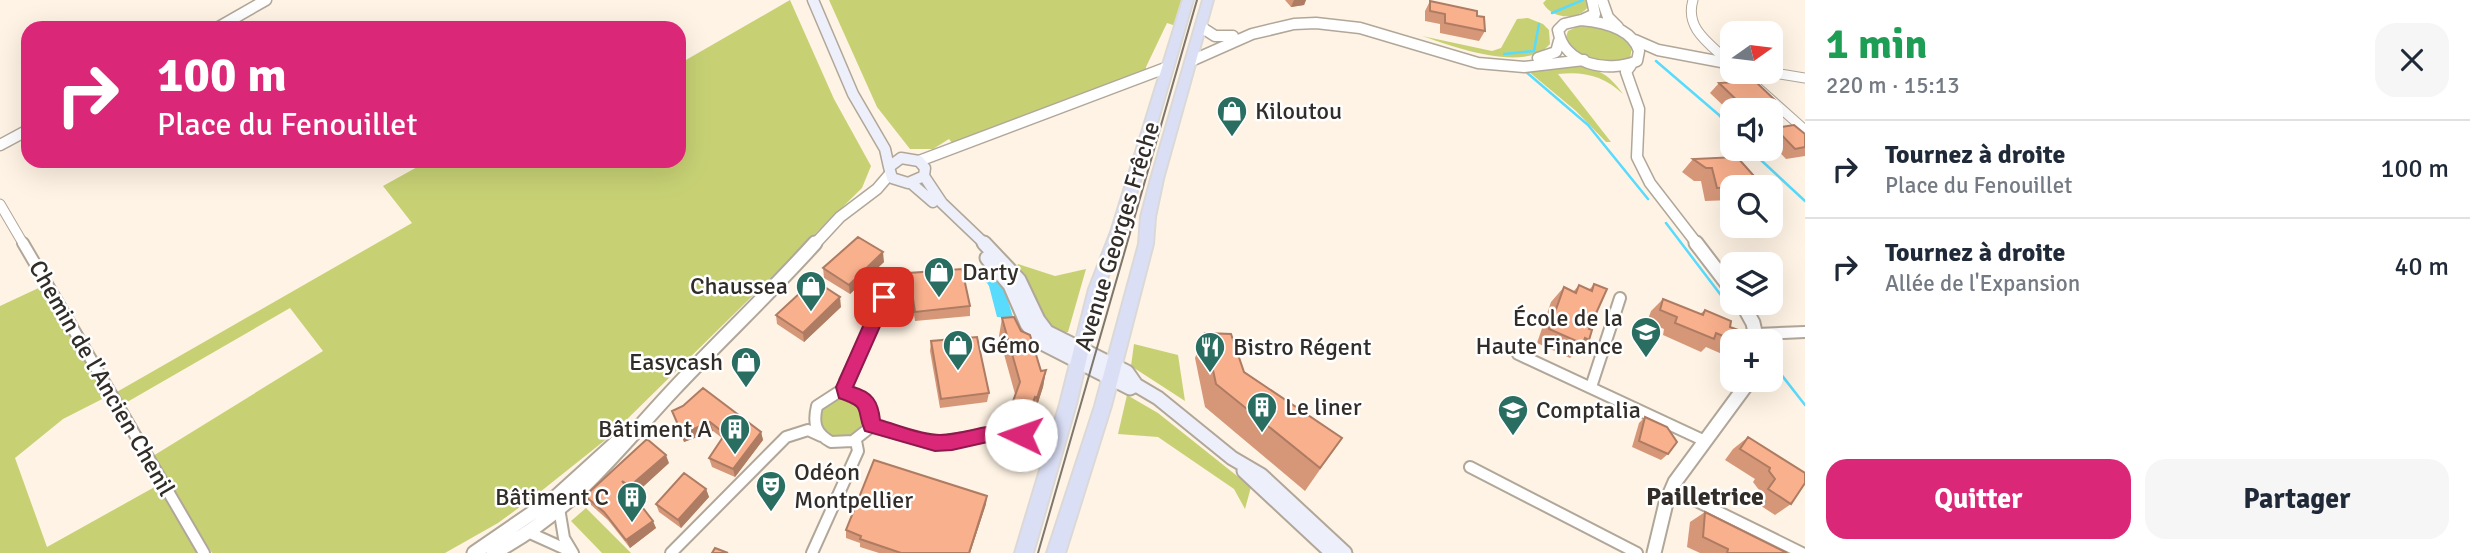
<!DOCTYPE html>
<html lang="fr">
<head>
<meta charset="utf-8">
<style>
	body { margin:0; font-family:Signika,sans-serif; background:#f6f6f7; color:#1f2937; height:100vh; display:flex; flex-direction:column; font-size:26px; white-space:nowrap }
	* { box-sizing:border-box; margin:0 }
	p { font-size:23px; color:#747a83 }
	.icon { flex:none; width:38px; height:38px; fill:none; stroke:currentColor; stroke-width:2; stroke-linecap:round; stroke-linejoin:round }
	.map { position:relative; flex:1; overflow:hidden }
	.drawer { display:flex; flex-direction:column; background:#fff; width:665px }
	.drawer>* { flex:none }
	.guide { position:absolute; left:21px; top:21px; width:665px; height:147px; border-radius:21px; box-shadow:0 7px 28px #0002; background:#db2777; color:#fff; overflow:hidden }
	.needle { width:46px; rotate:76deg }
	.fabs { position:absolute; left:1720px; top:21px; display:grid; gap:14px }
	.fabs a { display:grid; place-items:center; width:63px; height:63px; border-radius:14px; background:#fff; box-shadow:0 7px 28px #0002; font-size:35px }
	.pin { position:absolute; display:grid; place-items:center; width:60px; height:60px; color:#fff; margin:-30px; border-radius:14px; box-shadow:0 4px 10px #0006 }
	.me { position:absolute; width:77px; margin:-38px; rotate:273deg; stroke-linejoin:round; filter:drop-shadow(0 0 5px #0008) }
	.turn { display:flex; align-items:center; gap:24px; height:147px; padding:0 21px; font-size:32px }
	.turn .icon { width:91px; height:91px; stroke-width:2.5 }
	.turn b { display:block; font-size:49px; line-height:60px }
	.round { display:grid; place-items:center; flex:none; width:74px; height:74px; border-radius:21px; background:#f6f6f7 }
	.head { display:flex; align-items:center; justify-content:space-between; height:119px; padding:0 21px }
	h1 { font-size:42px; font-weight:700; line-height:52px; color:#1e9e55 }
	.primary-button { display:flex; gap:14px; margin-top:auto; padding:14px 21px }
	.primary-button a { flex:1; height:80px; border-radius:21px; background:#db2777; color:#fff; font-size:28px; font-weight:700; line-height:80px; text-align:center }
	.primary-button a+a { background:#f6f6f7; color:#1f2937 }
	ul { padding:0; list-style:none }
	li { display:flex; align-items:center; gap:21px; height:98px; padding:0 21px; border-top:2px solid #e0e1e3 }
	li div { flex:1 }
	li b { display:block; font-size:26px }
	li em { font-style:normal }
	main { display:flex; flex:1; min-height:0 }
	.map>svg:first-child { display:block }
	.green { fill:#c7d174 }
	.water { fill:#58dbfd }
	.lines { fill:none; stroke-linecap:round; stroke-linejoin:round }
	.stream { stroke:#58dbfd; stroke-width:2.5 }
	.minor-far1-casing { stroke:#b1a799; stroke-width:11 }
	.minor-casing { stroke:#b1a799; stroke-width:14 }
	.tertiary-far1-casing { stroke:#b1a799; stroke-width:13 }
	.tertiary-casing { stroke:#b1a799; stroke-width:17 }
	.secondary-far1-casing { stroke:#b1a799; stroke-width:13 }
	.secondary-casing { stroke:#b1a799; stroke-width:17 }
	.primary-casing { stroke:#dad9d8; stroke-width:4 }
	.minor-far1 { stroke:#fff; stroke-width:9 }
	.minor { stroke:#fff; stroke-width:10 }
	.tertiary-far1 { stroke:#fff; stroke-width:10 }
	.tertiary { stroke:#fff; stroke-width:13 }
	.secondary-far1 { stroke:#edeffa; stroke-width:10 }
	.secondary { stroke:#edeffa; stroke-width:13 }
	.primary { fill:#dbdff6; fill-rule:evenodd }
	.tram { stroke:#7e776e; stroke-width:2 }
	.wall { fill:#d69779 }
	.shaded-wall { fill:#ae7b63 }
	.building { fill:#f9b08d; stroke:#ae7b63; stroke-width:2 }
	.route { fill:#db2777; stroke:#8e194d; stroke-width:2 }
	.labels { text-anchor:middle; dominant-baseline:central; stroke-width:5; stroke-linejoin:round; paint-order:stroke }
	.poi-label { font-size:24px; fill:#322d28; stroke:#fff; text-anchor:start }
	.street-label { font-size:24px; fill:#322d28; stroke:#fff }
	.neighbourhood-label { font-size:26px; font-weight:bold; fill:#322d28; stroke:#fff }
</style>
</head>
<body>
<main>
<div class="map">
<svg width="1805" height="553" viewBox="0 0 1805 553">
	<rect width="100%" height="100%" fill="#fef3e4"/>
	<path class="green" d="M790 0 834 99 871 166 862 188 609 437 535 496 498 523 445 553H212L153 456 323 351 290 308 122 405 114 393 63 419 15 458 47 547 160 484 201 553H0V306L45 285 115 393 412 223 383 186 428 161H679V64Z
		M829 0H1184L1176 26 1167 23 1146 67 1145 82 956 148 949 139 933 149H910L877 107Z
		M1546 0H1586L1588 7C1578 21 1551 19 1543 3Z
		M1528 18 1543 24 1549 30 1550 44C1525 74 1452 46 1422 36L1492 51 1501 48 1517 19Z
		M1581 25C1601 27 1621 30 1632 48L1630 58C1608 65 1576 61 1566 37L1568 31Z
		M1571 65C1596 67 1608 73 1623 94 1604 76 1584 71 1558 74L1611 142H1606L1576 111 1528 71Z
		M1018 264 1055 276 1086 269 1068 332 1059 333C1038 315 1035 287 1016 267Z
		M1134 344 1178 355 1185 401 1131 366Z
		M1127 395 1158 413 1251 487 1245 509 1234 489 1158 437 1118 434Z
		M821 418a21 21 0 1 1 42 0a21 21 0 1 1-42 0Z
		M586 508 631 553H602L571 521Z"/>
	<path class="water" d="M990 272 1005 291 1013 317H997L989 286 981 274Z"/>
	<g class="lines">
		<path class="stream" d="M1552 13 1583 0
			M1504 54 1534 51 1539 24
			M1656 61 1719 115 1732 131
			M1525 71 1588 125 1648 199
			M1749 149 1805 201
			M1666 223 1733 311
			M1773 364 1805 405"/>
		<g class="minor-far1-casing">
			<path id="minor-far1" d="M1693 0C1684 30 1712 45 1732 65
				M1740 72 1805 130
				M1768 72 1805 78
				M0 204 24 245"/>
		</g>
		<g class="minor-casing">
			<path id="minor" d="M23 243 204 553
				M1757 334 1805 332
				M1518 354 1705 441
				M1591 387 1620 298
				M845 392V381L893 280
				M837 393H853L870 406 872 426 853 441 831 442C815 433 813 423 817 406Z
				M872 426 935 443 1006 431 1055 445
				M1470 467 1637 553
				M1672 489 1802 553
				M559 508 564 538 573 553
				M530 533 572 552
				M671 553 786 437 808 430 821 436
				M812 553 858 451 856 441"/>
		</g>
		<g class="tertiary-far1-casing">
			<path id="tertiary-far1" d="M1602 0 1608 17 1618 27
				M1584 19 1595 14 1592 0
				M1581 20C1603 22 1632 28 1639 51L1637 61C1608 73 1564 65 1558 30L1564 24Z
				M1201 27 1215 36H1233
				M217 28 266 0
				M1635 40 1658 50 1732 64
				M1538 58 1556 52 1559 41
				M1191 61 1252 34 1294 24 1316 23 1360 28 1478 63 1524 67 1584 60
				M1631 65 1626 72 1639 109 1637 157 1650 183 1698 245
				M0 145 28 130
				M919 161 1168 67
				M814 245 840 217 877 189 889 175"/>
		</g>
		<g class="tertiary-casing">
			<path id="tertiary" d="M1696 243 1732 290
				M1742 303 1753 323 1757 341
				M474 553 557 496 621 438
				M493 553C573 511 614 453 674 389 720 340 770 293 815 243
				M1654 553 1666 503 1675 482 1750 380"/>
		</g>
		<g class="secondary-far1-casing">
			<path id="secondary-far1" d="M813 0 853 94 885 149 889 167
				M901 158 919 161 925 168 924 176 908 183 892 178 889 167Z
				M924 176 942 203 986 245
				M911 183 933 202"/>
		</g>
		<g class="secondary-casing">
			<path id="secondary" d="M984 243 1019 280 1038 320 1047 332 1127 372 1136 385 1158 398 1232 458 1261 475 1345 553
				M987 258 1010 285 1027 324 1040 342 1130 388 1136 385
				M1244 471 1332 553"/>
		</g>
		<g class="primary-casing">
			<path id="primary" d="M1183 0H1193L1125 232 1103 289 1076 404 1033 553H1015L1060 404 1089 289 1111 232Z
				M1203 0H1213L1163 179 1155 217 1153 244 1111 406 1065 553H1047L1095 406 1139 244 1141 217 1151 179Z"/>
		</g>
		<use href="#minor-far1" class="minor-far1"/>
		<use href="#minor" class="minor"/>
		<use href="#tertiary-far1" class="tertiary-far1"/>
		<use href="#tertiary" class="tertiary"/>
		<use href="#secondary-far1" class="secondary-far1"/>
		<use href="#secondary" class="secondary"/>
		<use href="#primary" class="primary"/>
		<path class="tram" d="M1038 553 1197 0"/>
	</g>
	<path class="wall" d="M1285 0H1306L1304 5 1291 7Z
		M1430 1 1477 16 1485 31 1479 41 1440 33V24L1425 21V11Z
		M1719 83 1779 104 1775 108 1780 113 1771 123V110H1732V114L1710 93Z
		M1775 128 1805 134V156L1786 159 1771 143V132Z
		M1693 159 1763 186 1761 187H1732V200L1705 201 1701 181H1694L1682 172Z
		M884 262 850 294 824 278 823 268Z
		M909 273 970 306V316L915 321 909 283Z
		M1594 284 1589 329V340L1576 354 1575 353 1570 358 1537 343 1551 302 1564 287 1573 292 1579 285 1589 290Z
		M1663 299 1700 314 1705 310 1730 327 1736 341H1732V345L1722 354 1706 347 1701 352 1663 335 1664 329 1647 322 1651 311Z
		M841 307 804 342 777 324 776 315Z
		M1002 318 1041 371 1046 370 1043 387 1034 415 1032 414 1028 426 1009 420 1012 404 1015 394 999 336Z
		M1205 333 1244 372 1342 438 1305 491 1205 407 1195 358Z
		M931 341 989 393 987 402 940 408 930 351Z
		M672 411 761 432 763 440 735 477 712 467 709 458 722 438 713 431 684 442Z
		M1645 417 1668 454 1661 460 1632 447 1639 423Z
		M1748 437 1805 473 1791 504 1775 515 1752 500 1759 490 1753 482 1755 479 1725 460 1733 449Z
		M669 463 634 495 631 493 656 528 630 548 608 520 590 504 585 496Z
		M706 489 709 497 681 528 659 512 656 504Z
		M986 504 970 553H879L860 547V543L846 538V530Z
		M1705 512 1787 553H1700L1687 547 1690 522Z"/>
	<path class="shaded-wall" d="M1294 0H1306L1304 5 1291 7Z
		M883 252 884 262 850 294 849 285Z
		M840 297 841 307 804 342 803 333Z
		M1046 370 1043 387 1034 415 1037 398Z
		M1035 397 1032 414 1028 426 1031 409Z
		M710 422 713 431 684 442 682 434Z
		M761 432 763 440 735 477 733 469Z
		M666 455 669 463 634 495 630 486Z
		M706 489 709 497 681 528 678 520Z
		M987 496 986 504 970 553H969Z
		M653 521 656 528 630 548 626 540Z"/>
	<path class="building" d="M1430 1 1477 11V16L1484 17 1485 31 1445 23V14L1430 11Z
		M1755 81 1779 104 1771 105 1780 113 1771 115V110H1747L1719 83Z
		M1794 125 1805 134V147L1795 149 1775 128Z
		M1737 157 1763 186 1717 188 1712 168H1706L1693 159Z
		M858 237 883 252 849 285 823 268Z
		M962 269 970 306 915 312 909 273Z
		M814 280 840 297 803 333 776 315Z
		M1594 284 1607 289 1589 329 1592 330 1589 340 1585 338 1583 344 1549 329 1564 287 1576 293 1579 285 1592 291Z
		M1663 299 1703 315 1705 310 1731 321 1730 327 1738 330 1736 341 1716 333 1714 339 1675 323 1677 317 1660 310Z
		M1014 317 1021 331 1030 335 1041 371 1046 370 1037 398 1035 397 1031 409 1012 404 1020 382 1002 318Z
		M1205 333 1231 334 1244 372 1342 438 1320 468 1216 384Z
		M977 337 989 393 941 399 931 341Z
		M703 388 761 432 733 469 709 458 725 434 710 422 682 434 672 411 683 406Z
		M1645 417 1667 427 1677 442 1668 454 1639 441Z
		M1748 437 1805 473V483L1791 504 1768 489 1775 479 1769 471 1770 468 1740 449Z
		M647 439 666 455 630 486 622 481 653 521 626 540 604 512 585 496Z
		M874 460 987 496 969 553H901L860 539 861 536 846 530Z
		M684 473 706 489 678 520 656 504Z
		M1705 512 1787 553H1727L1728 549 1703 537Z
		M715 548 728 553H712Z"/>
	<path class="route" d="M884 291 893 297 853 387C872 392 878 401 880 420 898 425 921 435 940 435 971 434 997 418 1027 429L1030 435 1027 440 1021 443 1001 439 952 450 935 451 865 431C855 409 868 408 839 398L836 387 876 297Z"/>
	<defs>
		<g id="shop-pin" transform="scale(1.575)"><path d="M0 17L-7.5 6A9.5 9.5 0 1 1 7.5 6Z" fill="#296e61" stroke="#fff"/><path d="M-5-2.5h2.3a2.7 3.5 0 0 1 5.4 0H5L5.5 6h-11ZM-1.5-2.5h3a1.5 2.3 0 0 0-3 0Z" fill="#fff"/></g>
		<g id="university-pin" transform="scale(1.575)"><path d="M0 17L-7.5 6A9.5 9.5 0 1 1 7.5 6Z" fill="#296e61" stroke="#fff"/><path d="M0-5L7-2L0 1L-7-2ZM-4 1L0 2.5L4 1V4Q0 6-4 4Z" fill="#fff"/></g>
		<g id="restaurant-pin" transform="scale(1.575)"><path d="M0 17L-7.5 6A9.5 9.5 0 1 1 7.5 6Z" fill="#296e61" stroke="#fff"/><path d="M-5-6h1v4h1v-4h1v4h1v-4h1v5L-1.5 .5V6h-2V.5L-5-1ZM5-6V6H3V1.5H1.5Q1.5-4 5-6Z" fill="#fff"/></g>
		<g id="building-pin" transform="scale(1.575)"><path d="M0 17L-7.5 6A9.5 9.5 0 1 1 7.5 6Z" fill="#296e61" stroke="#fff"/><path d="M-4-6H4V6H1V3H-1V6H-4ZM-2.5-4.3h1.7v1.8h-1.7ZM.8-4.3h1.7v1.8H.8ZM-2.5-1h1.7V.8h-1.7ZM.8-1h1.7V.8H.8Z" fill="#fff"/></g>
		<g id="theatre-pin" transform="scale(1.575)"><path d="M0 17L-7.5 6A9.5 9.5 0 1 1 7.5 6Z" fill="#296e61" stroke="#fff"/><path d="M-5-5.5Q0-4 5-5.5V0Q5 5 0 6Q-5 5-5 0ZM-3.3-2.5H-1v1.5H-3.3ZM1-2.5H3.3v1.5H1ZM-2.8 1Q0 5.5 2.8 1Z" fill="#fff"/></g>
	</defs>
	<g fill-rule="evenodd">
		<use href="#shop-pin" x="1232" y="111"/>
		<use href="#shop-pin" x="939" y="272"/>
		<use href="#shop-pin" x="811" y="286"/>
		<use href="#university-pin" x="1646" y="332"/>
		<use href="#shop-pin" x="958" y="345"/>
		<use href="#restaurant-pin" x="1210" y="347"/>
		<use href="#shop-pin" x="746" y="362"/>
		<use href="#building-pin" x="1262" y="407"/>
		<use href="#university-pin" x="1513" y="410"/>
		<use href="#building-pin" x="735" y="429"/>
		<use href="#theatre-pin" x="771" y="486"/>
		<use href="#building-pin" x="632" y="497"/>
	</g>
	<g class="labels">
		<g class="poi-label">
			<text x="1255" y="111">Kiloutou</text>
			<text x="962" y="272">Darty</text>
			<text x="788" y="286" text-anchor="end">Chaussea</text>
			<text x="1623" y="318" text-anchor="end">École de la<tspan x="1623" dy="28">Haute Finance</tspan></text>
			<text x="981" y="345">Gémo</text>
			<text x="1233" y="347">Bistro Régent</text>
			<text x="723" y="362" text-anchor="end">Easycash</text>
			<text x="1285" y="407">Le liner</text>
			<text x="1536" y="410">Comptalia</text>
			<text x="712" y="429" text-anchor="end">Bâtiment A</text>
			<text x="794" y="472">Odéon<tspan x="794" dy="28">Montpellier</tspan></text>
			<text x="609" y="497" text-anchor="end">Bâtiment C</text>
		</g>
		<g class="street-label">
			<text transform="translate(1117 236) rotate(-73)">Avenue Georges Frêche</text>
			<text transform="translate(102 378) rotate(60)">Chemin de l'Ancien Chenil</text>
		</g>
		<g class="neighbourhood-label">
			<text x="1705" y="497">Pailletrice</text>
		</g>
	</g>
</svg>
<div class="fabs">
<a><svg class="needle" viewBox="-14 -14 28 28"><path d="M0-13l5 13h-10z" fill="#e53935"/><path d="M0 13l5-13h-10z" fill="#747a83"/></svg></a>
<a><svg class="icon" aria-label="sound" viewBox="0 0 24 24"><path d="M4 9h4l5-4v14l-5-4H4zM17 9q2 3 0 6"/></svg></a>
<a><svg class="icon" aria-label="search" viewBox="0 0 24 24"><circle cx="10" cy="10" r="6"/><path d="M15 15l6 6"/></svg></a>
<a><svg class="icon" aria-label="layers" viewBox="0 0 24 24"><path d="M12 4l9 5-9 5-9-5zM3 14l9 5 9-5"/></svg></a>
<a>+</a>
</div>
<div class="pin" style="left:884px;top:297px;background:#d93025"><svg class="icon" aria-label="arrive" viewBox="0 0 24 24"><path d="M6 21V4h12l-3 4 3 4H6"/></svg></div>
<svg class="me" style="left:1021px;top:435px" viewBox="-20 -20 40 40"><circle r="19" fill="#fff"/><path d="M0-13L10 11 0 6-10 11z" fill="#db2777"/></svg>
<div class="guide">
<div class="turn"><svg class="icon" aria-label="right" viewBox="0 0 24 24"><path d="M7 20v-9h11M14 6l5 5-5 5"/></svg><div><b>100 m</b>Place du Fenouillet</div></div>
</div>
</div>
<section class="drawer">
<div class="head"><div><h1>1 min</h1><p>220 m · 15:13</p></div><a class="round"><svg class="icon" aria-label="close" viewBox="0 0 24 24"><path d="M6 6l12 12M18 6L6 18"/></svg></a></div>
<ul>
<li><svg class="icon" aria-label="right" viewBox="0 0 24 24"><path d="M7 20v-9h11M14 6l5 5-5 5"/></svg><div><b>Tournez à droite</b><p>Place du Fenouillet</p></div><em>100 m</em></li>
<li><svg class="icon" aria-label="right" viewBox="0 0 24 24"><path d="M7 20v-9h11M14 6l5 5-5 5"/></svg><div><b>Tournez à droite</b><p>Allée de l'Expansion</p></div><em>40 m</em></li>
</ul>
<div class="primary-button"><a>Quitter</a><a>Partager</a></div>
</section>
</main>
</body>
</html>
